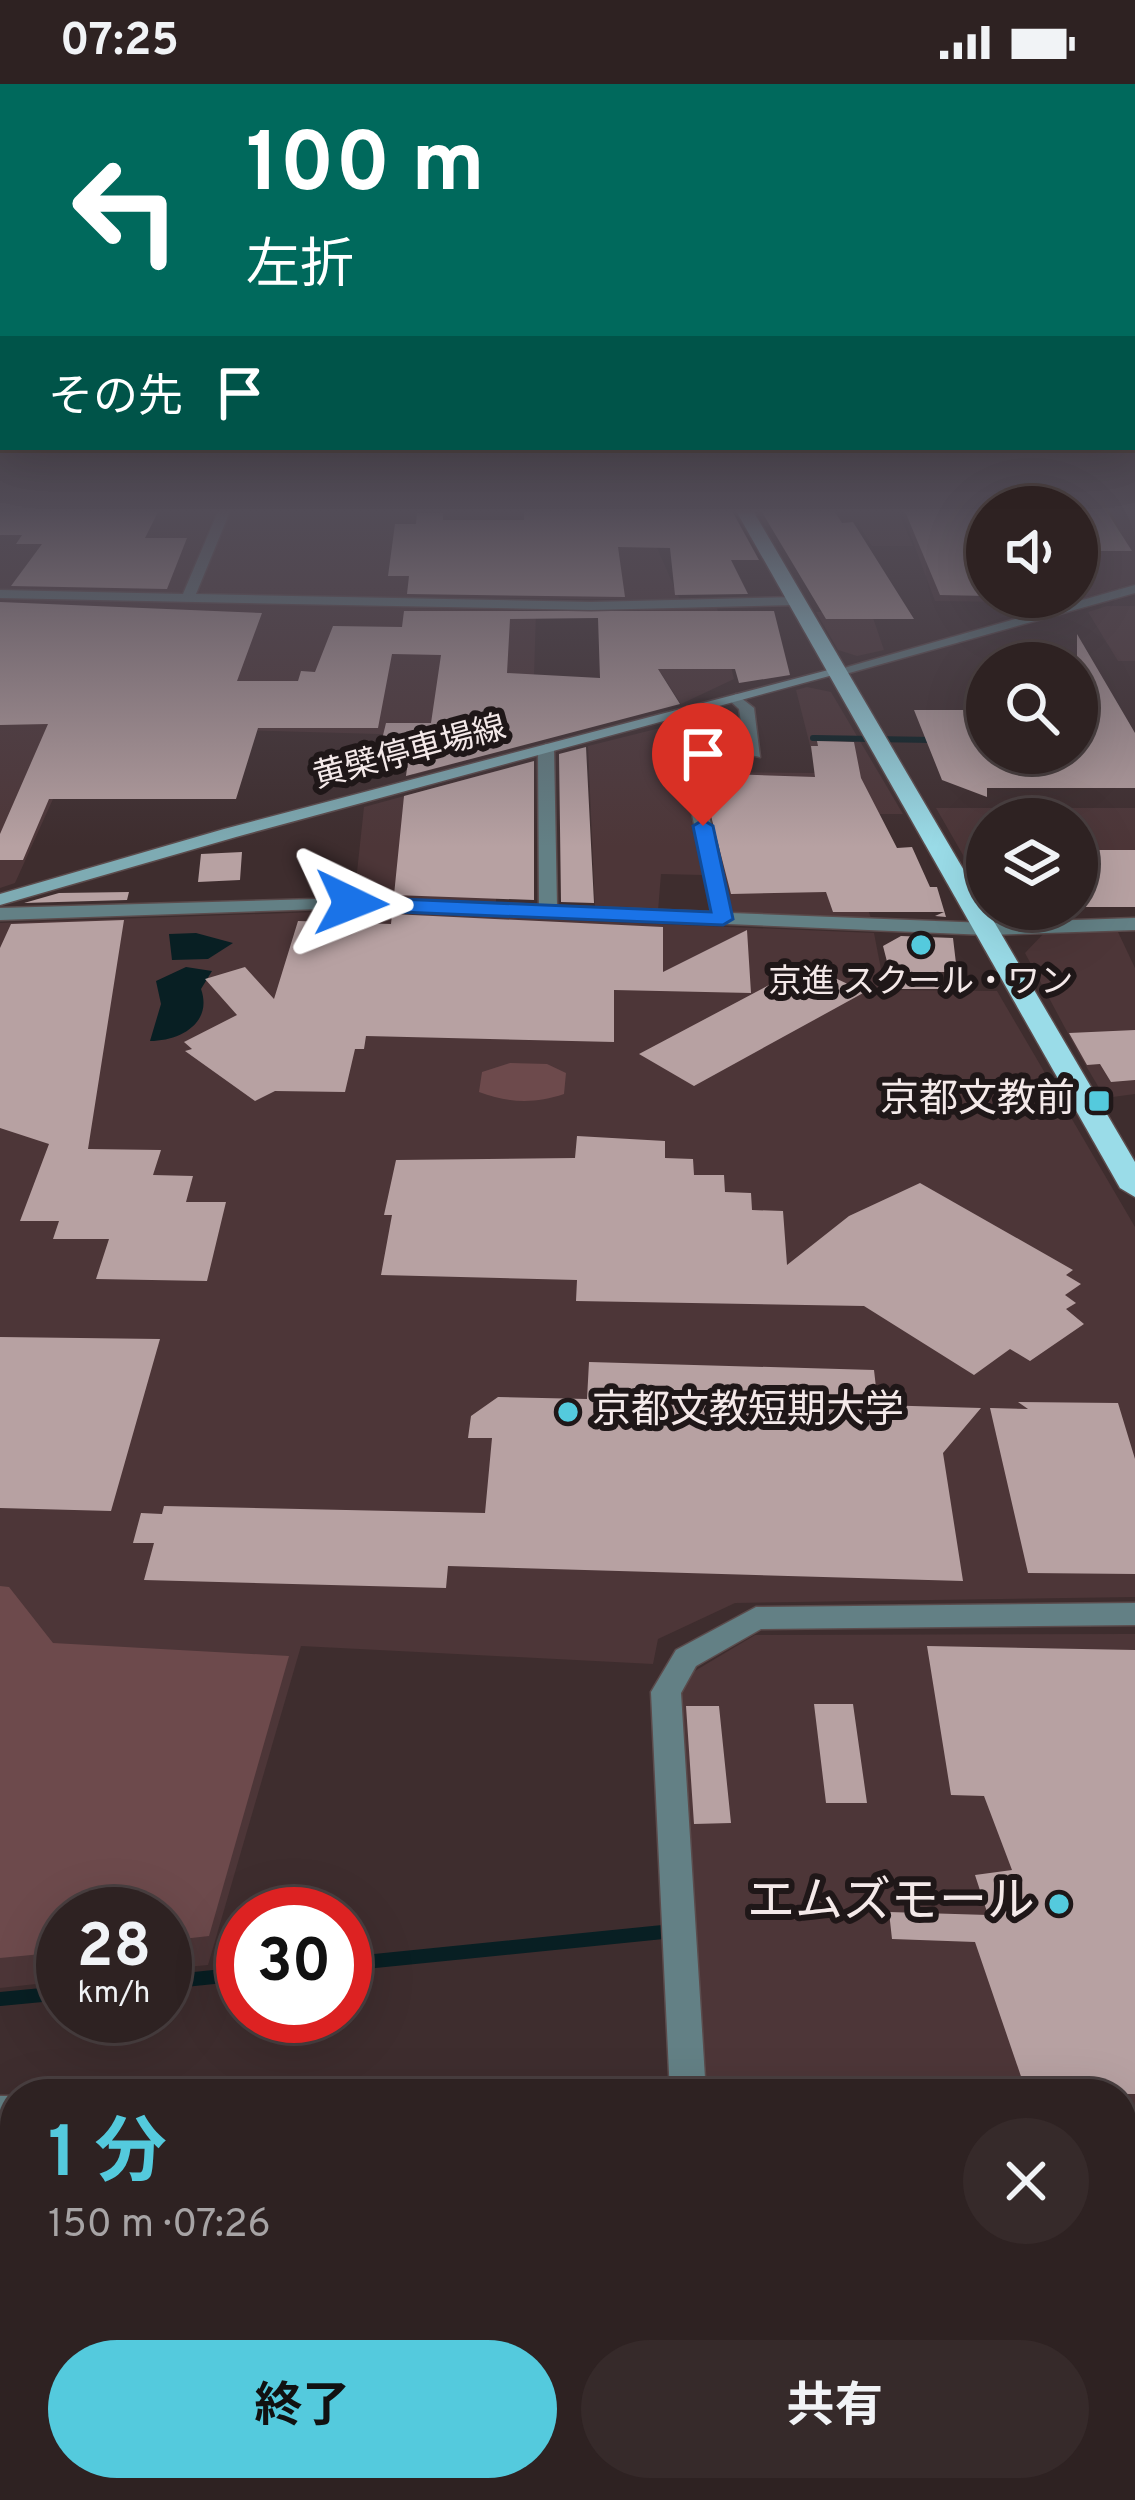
<!DOCTYPE html>
<html lang="ja">
<head>
<meta charset="utf-8">
<style>
	body { margin:0; font-family:Overpass,"Noto Sans JP",sans-serif; background:#362a2a; color:#f1f3f6; height:100vh; display:flex; flex-direction:column; font-size:45px; white-space:nowrap }
	* { box-sizing:border-box; margin:0 }
	p { font-size:39px; color:#a7a4a5 }
	.icon { flex:none; width:66px; height:66px; fill:none; stroke:currentColor; stroke-width:2; stroke-linecap:round; stroke-linejoin:round }
	.map { position:relative; flex:1; overflow:hidden }
	.side { position:absolute; left:0px; top:1995px; width:1137px; height:423px; display:flex; flex-direction:column; background:#2e2222; border-radius:48px 48px 0 0; box-shadow:0 12px 48px #0002,0 0 0 3px #493f40 }
	.side>* { flex:none }
	.top-card { position:absolute; left:0px; top:0px; width:1137px; height:366px; box-shadow:0 12px 48px #0002,0 0 0 3px #493f40; background:#00695c; color:#fff; overflow:hidden }
	.tools { position:absolute; left:966px; top:402px; display:grid; gap:24px }
	.tools a { display:grid; place-items:center; width:132px; height:132px; border-radius:50%; background:#2e2222; box-shadow:0 12px 48px #0002,0 0 0 3px #493f40; font-size:60px }
	.speed { position:absolute; left:36px; top:1803px; display:flex; gap:24px; font-size:60px; font-weight:700; text-align:center }
	.speed>* { display:grid; place-content:center; width:156px; height:156px; border-radius:50%; background:#2e2222; box-shadow:0 12px 48px #0002,0 0 0 3px #493f40; line-height:1 }
	.speed small { font-size:30px; font-weight:400 }
	.speed .limit { border:18px solid #d22; background:#fff; color:#111 }
	.pin { position:absolute; display:grid; place-items:center; width:102px; height:102px; color:#fff; margin:-123px -51px; border-radius:50% 50% 50% 0; rotate:-45deg; box-shadow:0 0 12px #0007 }
	.pin .icon { rotate:45deg }
	.me { position:absolute; width:132px; margin:-66px; rotate:92deg; stroke-linejoin:round; filter:drop-shadow(0 0 9px #0008) }
	.turn { display:flex; align-items:center; gap:42px; height:252px; padding:0 48px; font-size:54px }
	.turn .icon { width:156px; height:156px; stroke-width:2.5 }
	.turn b { display:block; font-size:84px; line-height:102px }
	.then { display:flex; align-items:center; height:114px; padding:0 48px; background:#0003; gap:24px; font-size:45px }
	.round { display:grid; place-items:center; flex:none; width:126px; height:126px; border-radius:63px; background:#362a2a }
	.headline { display:flex; align-items:center; justify-content:space-between; height:204px; padding:0 48px }
	h1 { font-size:72px; font-weight:700; line-height:90px; color:#54cadd }
	.button { display:flex; gap:24px; margin-top:auto; padding:24px 48px }
	.button a { flex:1; height:138px; border-radius:72px; background:#54cadd; color:#111; font-size:48px; font-weight:700; line-height:138px; text-align:center }
	.button a+a { background:#362a2a; color:#f1f3f6 }
	.status { display:flex; justify-content:space-between; align-items:center; height:84px; padding:0 60px; background:#2e2222; direction:ltr }
	.status svg { height:33px; fill:currentColor }
	.map>svg:first-child { display:block }
	.built { fill:#4d3638 }
	.green { fill:#6d4a4c }
	.water { fill:#081f23 }
	.lines { fill:none; stroke-linecap:round; stroke-linejoin:round }
	.stream-far2 { stroke:#081f23; stroke-width:4.5 }
	.stream-far1 { stroke:#081f23; stroke-width:6 }
	.stream { stroke:#081f23; stroke-width:14 }
	.building { fill:#b7a1a2; fill-rule:evenodd }
	.minor-casing { stroke:#5b4b4c; stroke-width:3 }
	.tertiary-casing { stroke:#5b4b4c; stroke-width:3 }
	.secondary-casing { stroke:#5b4b4c; stroke-width:3 }
	.trunk-casing { stroke:#5b4b4c; stroke-width:3 }
	.minor { fill:#638085; fill-rule:evenodd }
	.tertiary { fill:#638085; fill-rule:evenodd }
	.secondary { fill:#7eabb3; fill-rule:evenodd }
	.trunk { fill:#9adce8; fill-rule:evenodd }
	.route { fill:#1a73e8; stroke:#114b97; stroke-width:3 }
	.poi-dot { fill:#54cadd; stroke:#1f1718; stroke-width:4.5 }
	.labels { text-anchor:middle; dominant-baseline:central; stroke-width:12; stroke-linejoin:round; paint-order:stroke }
	.far-street-label { font-size:33px; fill:#f4e9e9; stroke:#1f1718 }
	.far-poi-label { font-size:33px; fill:#f4e9e9; stroke:#1f1718 }
	.poi-label { font-size:39px; fill:#f4e9e9; stroke:#1f1718; text-anchor:end }
	.near-poi-label { font-size:48px; fill:#f4e9e9; stroke:#1f1718; text-anchor:end }
</style>
</head>
<body>
<div class="status"><b>07:25</b><svg viewBox="0 0 49 12"><path d="M0 12V9h3v3zM5 12V6h3v6zM10 12V3h3v9zM15 12V0h3v12zM26 1h20v11H26zM47 4h2v5h-2z"/></svg></div>
<div class="map">
<svg width="1135" height="2416" viewBox="0 0 1135 2416">
	<rect width="100%" height="100%" fill="#3e2d2e"/>
	<path class="built" d="M0 425H216L184 507 173 510 0 509Z
		M229 425H662L650 448 680 516 207 511 195 506Z
		M755 425H897L913 462H872L857 438 765 442Z
		M901 425H987V513H1077V425H1135V499L1015 534 1008 518 935 517Z
		M0 514 536 527 532 658 413 691 414 651 86 642 15 799 0 804Z
		M1107 522H1135V577H1118L1088 528Z
		M717 524 734 595 681 620 661 589H644L640 525Z
		M816 528H871L884 566 857 572 838 566Z
		M807 603 831 608 903 730H833L871 834 730 828 699 695 684 697 702 791 661 790 658 827 595 825 588 662 692 636 699 688 817 689 796 606Z
		M496 687V819L354 816 364 723Z
		M936 724H1135V800L1077 799V735H987V799H979Z
		M344 827 874 849 885 906 997 907 1135 1143V1513L735 1519 658 1555 653 1580 301 1562 208 1881 165 1885V1830H63V1897L0 1904V839Z
		M1045 848H1118L1135 884V1010L1105 1014 1079 970 1025 869Z
		M1135 1550V2177L1122 2171V2010H704L676 1621 688 1591 755 1551Z"/>
	<path class="green" d="M510 979 547 980 566 989 564 1010C534 1020 509 1019 479 1008L482 988Z
		M0 1502 9 1503 53 1559 289 1572 209 1852 165 1857V1830H63V1868L0 1874Z
		M1122 2242 1135 2248V2343L1122 2346Z"/>
	<path class="water" d="M196 849 233 859 208 875 172 876 169 850Z
		M186 883 212 887 201 905C213 939 180 957 150 957L161 920 156 897Z"/>
	<g class="lines">
		<path class="stream-far2" d="M813 654 933 656"/>
		<path class="stream-far1" d="M813 654 933 656"/>
		<path class="stream" d="M345 1880 663 1848
			M165 1898 243 1890
			M0 1915 63 1909
			M1122 2373 1135 2370
			M105 2403 111 2416
			M989 2416 1011 2403"/>
	</g>
	<path class="building" d="M0 425 159 426 145 454H187L167 505 11 502 42 460H16L22 451H0Z
		M524 425H731L759 476H731L748 510 675 511 670 464 618 463 625 513 407 510 409 492H388L395 440H416L417 429H443V436H524Z
		M760 425H833L842 439 853 438 914 535H826Z
		M904 425H987V512L940 511Z
		M1077 425H1105L1132 467H1077Z
		M0 518 262 529 237 597H298L301 587 315 588 333 542 402 543 404 527H774L790 591 739 599 735 585H658L680 620 406 692 408 677 377 676 386 639H431L441 571 392 570 378 644H258L236 715H49L23 776H0V750L48 640 0 641ZM598 534 600 594 507 589 510 535Z
		M1077 550 1135 649V704H987V713L942 696 914 626H987V669H1077Z
		M817 657 854 658 861 694 897 764 912 763 930 803H937L946 833 935 832 944 828H833L826 808 731 810 700 689 815 693 811 662H818Z
		M586 663 594 819 561 818 559 670Z
		M534 677V816L394 811 404 712Z
		M1077 766H1135V823H1077Z
		M242 768 240 796 198 798 201 770Z
		M129 808 127 816 24 819 59 809Z
		M392 830 663 843V888L747 846 751 909 614 906V958L366 952 364 965H355L345 1008 275 1007 255 1017 185 967 192 965 184 958 237 931 205 895 245 883 274 915 298 837 391 840Z
		M124 836 88 1065 161 1066 153 1091 193 1092 186 1118H226L207 1197 96 1195 109 1155H53L59 1137H20L49 1060 0 1044V864L11 840Z
		M901 852 953 854 957 888H939L943 905H894L883 862Z
		M807 881 865 908 694 1002 639 970Z
		M1135 946V996L1111 998 1100 980 1087 981 1069 949Z
		M577 1052 665 1057V1074L693 1075 694 1091H724L725 1108 751 1109 752 1126 783 1127 787 1181 849 1132 920 1099 1073 1186 1066 1191 1081 1200 1065 1211 1076 1219 1066 1225 1084 1240 1030 1277 1010 1265 974 1291 864 1222 576 1217 577 1196 381 1191 392 1131H384L396 1076 575 1074Z
		M0 1253 160 1255 111 1427 0 1424Z
		M589 1278 874 1286 878 1321 981 1324 943 1369 963 1497 448 1482 446 1504 144 1496 154 1459H133L141 1429 162 1430 164 1422 485 1429 492 1354H468L471 1332 498 1313 587 1315Z
		M1018 1318 1118 1319 1135 1375V1490L1028 1489 990 1324 1028 1325Z
		M927 1562 1135 1566V2010H1027L975 1858 892 1855 889 1828 988 1831 975 1791 1012 1786 984 1712 951 1711Z
		M814 1620H853L867 1719H826Z
		M686 1622H719L731 1739 694 1740Z"/>
	<g class="lines">
		<g class="minor-casing">
			<path id="minor" d="M219 425H231L196 510 591 518 796 513 803 517 796 521 591 526 0 514V506L183 510Z
				M736 610 754 624 760 673 746 670 739 625 728 615Z
				M546 660 554 665 557 822 712 828 685 696 693 691 701 696 731 829 987 839 996 845 987 851 351 824 0 836V824L351 814 539 821 538 665Z
				M1135 1519V1541L761 1545 696 1582 681 1609 706 2010H670L651 1608 676 1566 756 1523Z
				M0 2012H15V2048H0Z
				M1122 2171 1135 2176V2216L1122 2211Z
				M0 2187 15 2195V2264L0 2255Z
				M58 2403H100L105 2416H63Z"/>
		</g>
		<g class="tertiary-casing">
			<path id="tertiary" d="M1135 501V509L842 591 830 588Z
				M1135 834V846L987 851 978 845 987 839Z"/>
		</g>
		<g class="secondary-casing">
			<path id="secondary" d="M832 585 844 588 236 753 0 821V810L224 745Z"/>
		</g>
		<g class="trunk-casing">
			<path id="trunk" d="M735 425H752L1135 1078V1113L1120 1104Z"/>
		</g>
		<use href="#minor" class="minor"/>
		<use href="#tertiary" class="tertiary"/>
		<use href="#secondary" class="secondary"/>
		<use href="#trunk" class="trunk"/>
	</g>
	<linearGradient id="sky" x2="0" y2="1"><stop stop-color="#221919"/><stop offset="0.56" stop-color="#524c57"/><stop offset="1" stop-color="#524c57" stop-opacity="0"/></linearGradient>
	<rect width="1135" height="763" fill="url(#sky)"/>
	<path class="route" d="M703 736 713 742 733 835 723 841 351 826 341 819 351 813 711 828 693 742Z"/>
	<g class="poi-dot">
		<circle cx="921" cy="861" r="12"/>
		<rect x="1087" y="1005" width="24" height="24" rx="6"/>
		<circle cx="568" cy="1328" r="12"/>
		<circle cx="1059" cy="1820" r="12"/>
	</g>
	<g class="labels">
		<g class="far-street-label">
			<text transform="translate(410 670) rotate(-15)">黄檗停車場線</text>
		</g>
		<g class="far-poi-label">
			<text x="921" y="900">京進 スクール・ワン</text>
		</g>
		<g class="poi-label">
			<text x="1075" y="1017">京都文教前</text>
			<text x="592" y="1328" text-anchor="start">京都文教短期大学</text>
		</g>
		<g class="near-poi-label">
			<text x="1035" y="1820">エムズモール</text>
		</g>
	</g>
</svg>
<div class="tools">
<a><svg class="icon" aria-label="sound" viewBox="0 0 24 24"><path d="M4 9h4l5-4v14l-5-4H4zM17 9q2 3 0 6"/></svg></a>
<a><svg class="icon" aria-label="search" viewBox="0 0 24 24"><circle cx="10" cy="10" r="6"/><path d="M15 15l6 6"/></svg></a>
<a><svg class="icon" aria-label="layers" viewBox="0 0 24 24"><path d="M12 4l9 5-9 5-9-5zM3 14l9 5 9-5"/></svg></a>
</div>
<div class="speed"><div>28<small>km/h</small></div><div class="limit">30</div></div>
<div class="pin" style="left:703px;top:742px;background:#d93025"><svg class="icon" aria-label="arrive" viewBox="0 0 24 24"><path d="M6 21V4h12l-3 4 3 4H6"/></svg></div>
<svg class="me" style="left:351px;top:819px" viewBox="-20 -20 40 40"><path d="M0-17L14 15 0 8-14 15z" fill="#1a73e8" stroke="#fff" stroke-width="4"/></svg>
<div class="top-card">
<div class="turn"><svg class="icon" aria-label="left" viewBox="0 0 24 24"><path d="M17 20v-9H6M10 6l-5 5 5 5"/></svg><div><b>100 m</b>左折</div></div>
<div class="then">その先<svg class="icon" aria-label="arrive" viewBox="0 0 24 24"><path d="M6 21V4h12l-3 4 3 4H6"/></svg></div>
</div>
<section class="side">
<div class="headline"><div><h1>1 分</h1><p>150 m · 07:26</p></div><a class="round"><svg class="icon" aria-label="close" viewBox="0 0 24 24"><path d="M6 6l12 12M18 6L6 18"/></svg></a></div>
<div class="button"><a>終了</a><a>共有</a></div>
</section>
</div>
</body>
</html>
